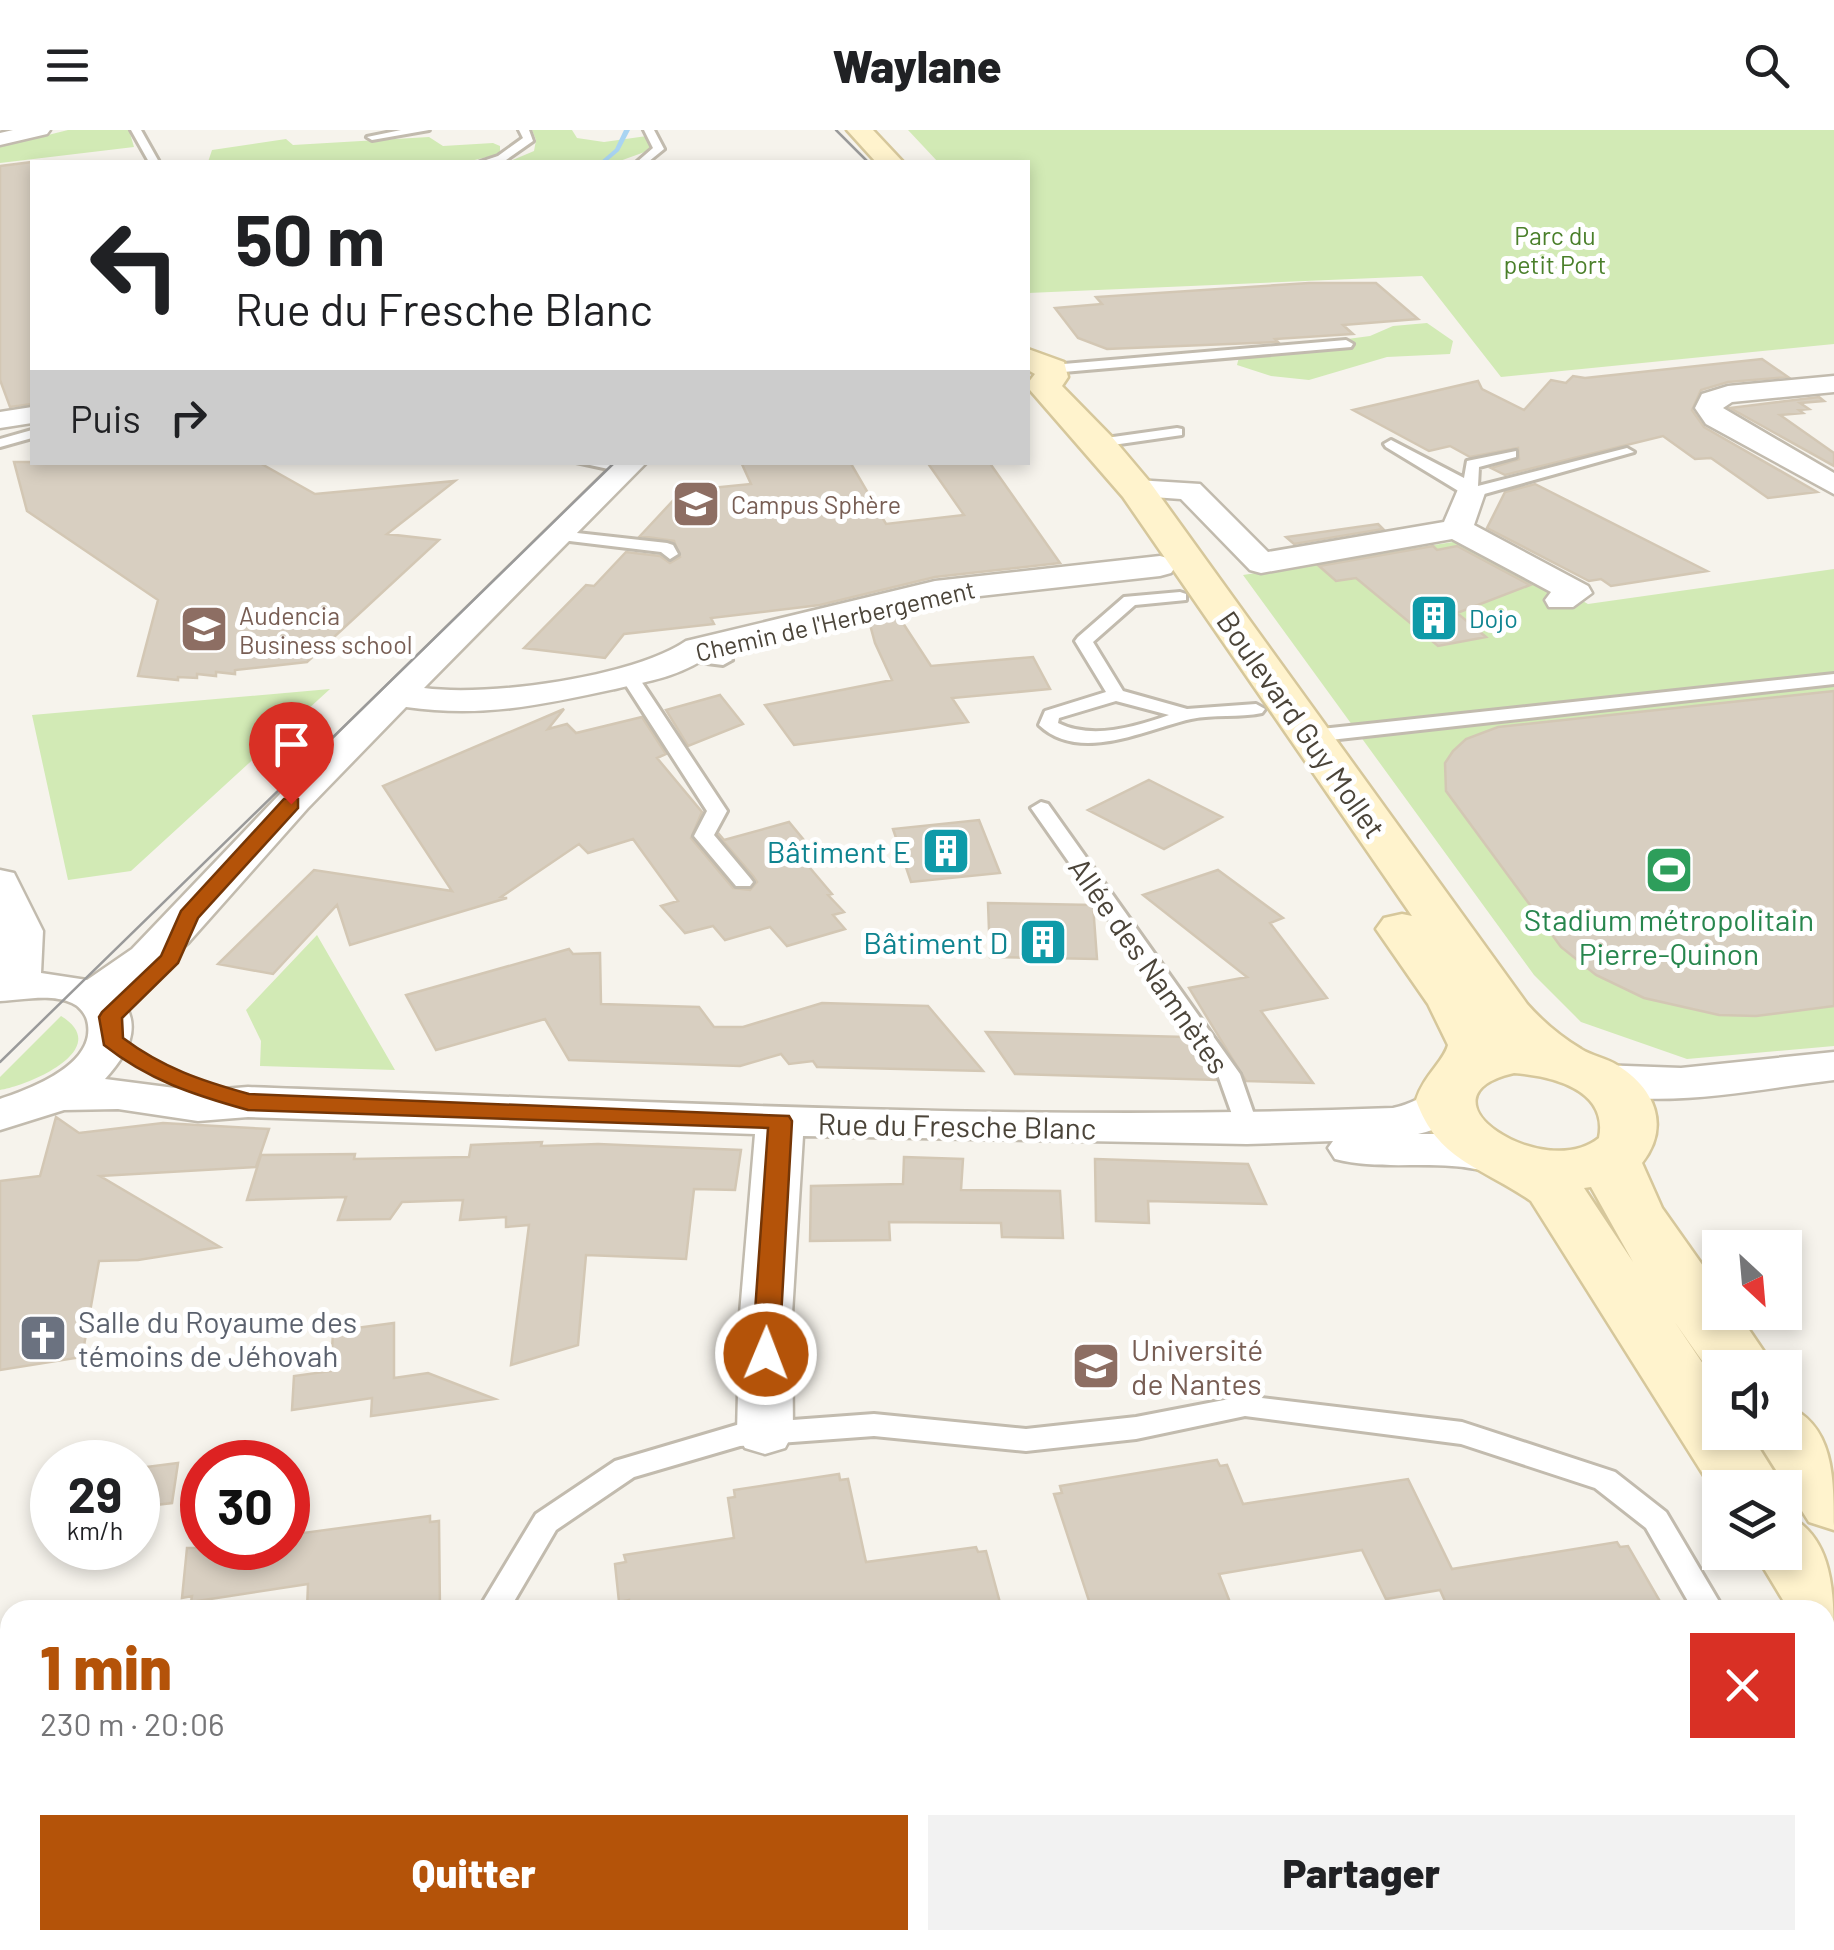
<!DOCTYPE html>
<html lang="fr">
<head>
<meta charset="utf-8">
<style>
	body { margin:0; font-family:Barlow,sans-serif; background:#f2f2f2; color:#202124; height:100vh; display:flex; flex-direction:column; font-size:38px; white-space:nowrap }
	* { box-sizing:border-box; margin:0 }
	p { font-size:32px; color:#757577 }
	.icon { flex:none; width:55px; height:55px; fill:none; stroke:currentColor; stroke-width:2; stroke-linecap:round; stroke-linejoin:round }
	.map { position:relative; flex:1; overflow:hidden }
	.panel { position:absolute; left:0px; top:1470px; width:1835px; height:350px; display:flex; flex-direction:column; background:#fff; border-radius:30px 30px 0 0; box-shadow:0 5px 15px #0003 }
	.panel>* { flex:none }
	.hud { position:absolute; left:30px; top:30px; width:1000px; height:305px; border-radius:0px; box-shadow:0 5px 15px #0003; background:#fff; color:#202124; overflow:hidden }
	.needle { width:65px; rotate:154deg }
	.buttons { position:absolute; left:1702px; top:1100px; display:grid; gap:20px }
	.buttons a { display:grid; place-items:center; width:100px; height:100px; border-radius:0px; background:#fff; box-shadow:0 5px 15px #0003; font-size:50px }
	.speed { position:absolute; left:30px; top:1310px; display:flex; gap:20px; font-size:50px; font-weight:700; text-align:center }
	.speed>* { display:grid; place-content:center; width:130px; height:130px; border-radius:50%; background:#fff; box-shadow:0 5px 15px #0003; line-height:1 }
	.speed small { font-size:25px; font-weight:400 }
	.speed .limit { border:15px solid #d22; background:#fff; color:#111 }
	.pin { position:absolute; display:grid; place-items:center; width:85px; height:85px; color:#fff; margin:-102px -42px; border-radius:50% 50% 50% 0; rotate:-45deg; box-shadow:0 0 10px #0007 }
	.pin .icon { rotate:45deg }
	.me { position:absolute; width:110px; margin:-55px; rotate:1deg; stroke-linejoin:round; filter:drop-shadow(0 0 8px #0008) }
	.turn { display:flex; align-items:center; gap:35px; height:210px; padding:0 40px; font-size:45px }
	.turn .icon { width:130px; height:130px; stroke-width:2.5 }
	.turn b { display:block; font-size:70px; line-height:85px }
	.then { display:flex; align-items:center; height:95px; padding:0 40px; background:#0003; gap:20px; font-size:38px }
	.round { display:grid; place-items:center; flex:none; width:105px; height:105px; border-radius:0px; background:#f2f2f2 }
	.head { display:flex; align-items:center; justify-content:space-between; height:170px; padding:0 40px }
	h1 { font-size:60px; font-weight:800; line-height:75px; color:#b45309 }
	.button { display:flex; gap:20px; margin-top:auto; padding:20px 40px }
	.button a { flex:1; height:115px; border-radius:0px; background:#b45309; color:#fff; font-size:40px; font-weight:800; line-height:115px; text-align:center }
	.button a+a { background:#f2f2f2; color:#202124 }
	header { display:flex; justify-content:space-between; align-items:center; height:130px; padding:0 40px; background:#fff; font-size:45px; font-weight:800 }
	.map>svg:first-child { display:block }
	.green { fill:#d2eab5 }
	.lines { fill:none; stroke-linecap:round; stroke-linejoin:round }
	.stream { fill:#a9d4f2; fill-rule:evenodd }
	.building { fill:#d8cfc1; stroke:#d3c7b4; stroke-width:2.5 }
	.lane-casing { stroke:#c2bbae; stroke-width:6 }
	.street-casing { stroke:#c2bbae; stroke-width:5 }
	.secondary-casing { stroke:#d6c79b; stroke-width:5 }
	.lane { fill:#fff; fill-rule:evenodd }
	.street { fill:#fff; fill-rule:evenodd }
	.secondary { fill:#fff3cd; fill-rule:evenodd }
	.tram { stroke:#9a9a9a; stroke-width:2.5 }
	.route { fill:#b45309; stroke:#753606; stroke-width:2.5 }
	.labels { text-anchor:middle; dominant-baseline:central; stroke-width:10; stroke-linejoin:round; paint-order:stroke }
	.far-park-label { font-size:25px; fill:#4a7f2a; stroke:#fff }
	.far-education-label { font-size:25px; fill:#785e54; stroke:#fff; text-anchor:start }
	.far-culture-label { font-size:25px; fill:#0d838f; stroke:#fff; text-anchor:start }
	.far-street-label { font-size:25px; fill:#4b4439; stroke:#fff }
	.street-label { font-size:30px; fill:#4b4439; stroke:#fff }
	.culture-label { font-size:30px; fill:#0d838f; stroke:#fff; text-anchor:end }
	.leisure-label { font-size:30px; fill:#27864d; stroke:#fff }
	.worship-label { font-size:30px; fill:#5b616d; stroke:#fff; text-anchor:start }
	.education-label { font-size:30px; fill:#785e54; stroke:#fff; text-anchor:start }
</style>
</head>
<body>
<header><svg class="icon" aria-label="menu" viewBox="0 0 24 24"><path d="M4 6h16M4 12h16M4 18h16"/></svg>Waylane<svg class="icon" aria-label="search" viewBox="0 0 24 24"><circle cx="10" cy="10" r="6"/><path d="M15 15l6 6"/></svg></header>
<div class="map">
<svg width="1834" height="1820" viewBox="0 0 1834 1820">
	<rect width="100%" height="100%" fill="#f6f3ec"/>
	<path class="green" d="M68 0H129L134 17 0 33V17Z
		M532 0H572L577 8 604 12 647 6 653 19 617 32H508L534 21 536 10Z
		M908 0H1834V214L1501 247 1422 146 1028 163V32H938Z
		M429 7 443 16 493 13 500 16V24L466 32H208L212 20 286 9 293 15Z
		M1427 193 1453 211 1450 224 1387 227 1309 250 1271 246 1237 235 1239 227 1284 223 1325 212 1370 206 1393 196Z
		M1453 412 1487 418 1588 474 1834 439V916L1687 929 1581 892 1534 845 1243 445Z
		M330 559 131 741 68 750 32 585Z
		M317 805 395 940 260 936 261 911 246 880Z
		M61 886C115 919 28 956 0 960V947Z
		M875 1810H1007L1010 1820H877Z"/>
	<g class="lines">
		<path class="stream" d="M624 0H630L619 21 606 32H600L615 19Z"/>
	</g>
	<path class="building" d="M32 32V274L10 277 0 250V36Z
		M1309 153H1376L1418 189 1343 195 1353 204 1275 209 1278 212 1107 219 1078 208 1055 178 1102 174 1096 167Z
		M1762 229 1788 247 1728 252 1701 260 1692 280 1704 297 1817 362 1768 368 1711 328 1695 329 1663 306 1505 345 1491 338 1519 329 1518 318 1470 327 1450 316 1429 321 1353 280 1478 251 1482 259 1524 280 1551 250 1566 253 1573 246 1585 248Z
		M1819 267 1824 271 1800 273 1809 279 1799 280 1803 283 1780 285 1834 323V336L1730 278Z
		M14 332H258L315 364 455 351 387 404 439 410 307 532 235 540V544L216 542V546L197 544V548L178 547V550L138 546 158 470 27 381Z
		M741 332H850L886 394 964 385 927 332H989L1060 433 935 447 820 475 711 488 714 494 624 504 605 528 524 518 586 455 594 456 626 422 660 426 670 433 680 427 674 411 640 406 682 361 751 354Z
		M1535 354 1707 441 1611 456 1601 449 1589 451 1487 398 1505 362Z
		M1378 394 1383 399 1294 414 1286 407Z
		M1433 416 1437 420 1457 416 1530 455 1457 483 1486 507 1438 516 1356 448 1336 451 1319 436Z
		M897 484 931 536 1033 527 1050 559 952 568 968 592 794 615 765 575 892 550 875 513 869 491Z
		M1834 561V876L1756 886 1719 885 1644 868 1596 845 1561 817 1446 661 1445 633 1453 621 1466 609 1498 597Z
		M720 565 743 594 688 616 666 580Z
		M564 579 548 599 567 594 576 603 642 587 666 624 657 628 702 682 691 708 733 758 750 760 757 752 753 746 718 705 719 704 724 710 789 692 813 721 799 725 832 764 828 765 844 782 833 785 845 799 787 816 770 797 725 810 713 796 685 803 661 776 678 771 633 709 588 723 579 714 501 767 507 768 350 815 337 775 273 844 218 834 314 740 452 761 383 656Z
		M1149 650 1222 687 1164 719 1088 680Z
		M979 690 1000 743 911 752 893 699Z
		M1218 740 1283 788 1270 793 1327 868 1261 881 1313 953 1246 951 1189 858 1247 847 1143 765Z
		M988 773 1093 775 1097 829 990 827Z
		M569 819 573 824 600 823 601 874 699 877 714 897H743L822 873 928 876 983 941 817 937 813 931 789 934 781 924 740 936 569 930 545 889 436 920 406 865Z
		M986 902 1187 907 1216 950 1015 944Z
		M56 987 79 1003 163 993 269 999 256 1037 100 1046 220 1117 138 1130 99 1131 82 1227 0 1240V1051L40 1046Z
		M542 1012 541 1016 598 1014 741 1020 735 1060 694 1059 686 1129 586 1125 578 1215 511 1235 529 1095 506 1097V1087L460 1090 463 1070 402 1072 390 1089 338 1090 346 1067 247 1070 261 1025 355 1024 354 1029 469 1027 471 1015Z
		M904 1027 963 1029 961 1060 1060 1061 1063 1108 1002 1107 1001 1093 889 1092 890 1110 810 1111 811 1056 903 1054Z
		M1095 1029 1248 1034 1266 1074 1148 1071 1149 1093 1096 1091Z
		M394 1193V1248L428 1243 495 1269 371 1286 372 1268 292 1280 294 1246 331 1241 333 1201Z
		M1217 1330 1220 1336 1227 1335 1243 1374 1408 1349 1452 1439 1617 1412 1620 1417 1628 1416 1665 1480H1449L1440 1460 1386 1469 1362 1420 1219 1444 1233 1480H1092L1054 1364 1062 1363 1060 1356Z
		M178 1333 172 1373 138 1377V1338Z
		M839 1344 840 1350 848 1349 866 1432 976 1417 978 1422 986 1421 1002 1480H630L629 1470 619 1472 615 1434 626 1432 624 1425 734 1408 728 1368 735 1367 734 1360Z
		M430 1386V1392L439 1391 440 1480H307L308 1454 191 1472 192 1466 182 1468 187 1418H288V1405Z"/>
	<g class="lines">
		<g class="lane-casing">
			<path id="lane" d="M131 0H141L159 32H149Z
				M401 0H429L372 10 367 7Z
				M519 0H529L533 11 506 30 480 32 498 26 523 8Z
				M644 0H654L664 19 648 32H637L653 18Z
				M1346 210 1353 214 1351 217 1052 243 1045 239 1052 235Z
				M1177 298 1182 299V305L1099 317 1092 313 1099 309Z
				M32 300V308L0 317V309Z
				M1391 310 1464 348 1467 331 1516 321V327L1479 337 1478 356 1627 318 1634 322 1470 368 1386 317 1384 314Z
				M576 332H614L634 339 627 343Z
				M559 401 667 413 673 415 678 424 670 429 661 422 553 409V403Z
				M1180 462 1186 464V470L1135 475 1093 512 1123 561 1187 579 1256 574 1265 579 1262 583C1239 588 1214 584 1191 589 1146 599 1080 634 1039 595L1045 581 1106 562 1075 511 1078 507 1124 467ZM1116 571 1169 585C1135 597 1092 610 1058 593L1059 588Z
				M705 523 729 526 732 530 723 535 699 532 696 528Z
				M629 541 635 542 727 681 714 705 750 748 753 752 750 756H736L694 706 707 681 620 546Z
				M1834 544V554L1312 612 1303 606 1312 600Z
				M1041 672 1048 674 1240 944 1259 999 1255 1004H1239L1218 945 1031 678Z
				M1245 1266 1462 1292 1615 1342 1666 1382 1724 1480H1693L1646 1398 1595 1358 1461 1314 1245 1286 1136 1309 1026 1321 874 1306 740 1316 634 1347 556 1400 509 1480H478L536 1384 615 1331 740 1294 874 1284 1026 1299 1136 1287Z
				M1825 1663 1834 1666V1708L1825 1705Z
				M43 1810H77L74 1820H40Z"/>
		</g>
		<g class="street-casing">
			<path id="street" d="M13 0H50L47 4 0 15V3Z
				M1834 246V262L1732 272 1723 278 1834 343V364L1706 294 1695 278 1702 264 1728 256Z
				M32 277V293L0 298V282Z
				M616 332H647L424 558C489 567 633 547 686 511L935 451 1160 426 1171 429 1176 436 1171 443 1160 446 935 471 710 525C681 546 650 551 615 559 541 575 482 588 406 577L307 679 188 813 120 868C144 896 127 925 105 949L198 961 248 957C629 970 1012 993 1393 978 1420 973 1434 954 1463 961L1469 972C1457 991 1440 999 1418 1004H1456L1514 1017 1521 1028 1514 1039C1492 1045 1475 1037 1452 1036 1414 1033 1373 1039 1335 1029L1328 1018 1333 1011 1247 1014 803 1006 792 1184 793 1303 785 1318 765 1324 745 1318 737 1303 740 1184 755 1004 248 987 198 991 118 979 64 980 0 1000V969C30 959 99 934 87 890 85 883 79 876 72 873 52 863 21 870 0 871V740L14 743 43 801 41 843 87 850 132 819 322 620Z
				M1136 350 1200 354 1268 422 1444 392 1459 357H1481L1485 363 1474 395 1588 456 1592 463 1573 477H1549L1545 470 1551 462 1452 409 1261 443 1250 440 1181 369 1125 365 1121 359 1125 353Z
				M1834 922V950C1754 959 1662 981 1583 960L1576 950 1583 940 1599 935 1681 938Z"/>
		</g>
		<g class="secondary-casing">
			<path id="secondary" d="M847 0H873L903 32H876Z
				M1028 219 1064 232 1068 247 1062 256 1111 306 1149 351 1527 874C1543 892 1561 907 1581 919 1592 926 1606 928 1617 935 1656 959 1670 997 1642 1033L1662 1078 1720 1160V1182H1737L1775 1238H1720L1719 1255 1674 1191 1720 1259V1302H1749L1784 1358H1720V1371L1531 1071C1483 1037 1438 1032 1416 970 1424 945 1444 931 1448 915L1428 874 1376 799 1384 788 1402 784 1412 786 1123 367 1030 260 1028 253 1035 244 1028 240ZM1514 943C1551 946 1609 959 1599 1008 1544 1053 1410 967 1514 943ZM1591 1057 1633 1132 1584 1058Z
				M1785 1275C1834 1294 1834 1347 1834 1400L1809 1392 1752 1302H1785Z
				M1785 1384C1834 1406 1834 1463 1834 1519L1825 1516V1480H1789L1754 1422H1785Z"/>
		</g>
		<use href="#lane" class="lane"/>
		<use href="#street" class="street"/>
		<use href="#secondary" class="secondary"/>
		<path class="tram" d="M836 0 868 32
			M0 932 615 332"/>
	</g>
	<path class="route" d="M291 668 298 669V678L198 788 178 833 122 888 123 908C163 938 202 951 249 964L789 986 792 991 779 1224 775 1231H756L752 1224 768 998 248 980C194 965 148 950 104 915L99 887 102 882 161 826 181 781 284 669Z"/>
	<defs>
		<g id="university-square" transform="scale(2.5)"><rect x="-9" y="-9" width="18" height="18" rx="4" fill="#8d6e63" stroke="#fff"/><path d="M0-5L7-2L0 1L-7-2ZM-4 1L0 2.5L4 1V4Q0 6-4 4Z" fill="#fff"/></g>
		<g id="building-square" transform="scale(2.5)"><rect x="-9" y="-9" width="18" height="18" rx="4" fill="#0f9aa8" stroke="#fff"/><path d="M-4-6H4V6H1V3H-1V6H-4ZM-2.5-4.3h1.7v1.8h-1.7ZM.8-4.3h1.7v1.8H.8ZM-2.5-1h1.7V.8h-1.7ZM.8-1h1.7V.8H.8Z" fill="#fff"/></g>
		<g id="stadium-square" transform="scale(2.5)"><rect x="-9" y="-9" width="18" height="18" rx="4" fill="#2e9e5b" stroke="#fff"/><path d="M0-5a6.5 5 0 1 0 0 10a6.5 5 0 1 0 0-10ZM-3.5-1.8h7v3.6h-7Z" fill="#fff"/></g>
		<g id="church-square" transform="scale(2.5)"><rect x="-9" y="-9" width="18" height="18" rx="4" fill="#6b7280" stroke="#fff"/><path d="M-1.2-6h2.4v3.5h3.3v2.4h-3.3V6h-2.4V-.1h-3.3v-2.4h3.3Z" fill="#fff"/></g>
	</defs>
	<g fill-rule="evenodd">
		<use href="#university-square" x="696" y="374"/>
		<use href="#building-square" x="1434" y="488"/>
		<use href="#university-square" x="204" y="499"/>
		<use href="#building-square" x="946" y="721"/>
		<use href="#stadium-square" x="1669" y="740"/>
		<use href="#building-square" x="1043" y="812"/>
		<use href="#church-square" x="43" y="1208"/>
		<use href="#university-square" x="1096" y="1236"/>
	</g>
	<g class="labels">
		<g class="far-park-label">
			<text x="1555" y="105">Parc du<tspan x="1555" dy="29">petit Port</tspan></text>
		</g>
		<g class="far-education-label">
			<text x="731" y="374">Campus Sphère</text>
			<text x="239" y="485">Audencia<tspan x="239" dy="29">Business school</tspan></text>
		</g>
		<g class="far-culture-label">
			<text x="1469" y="488">Dojo</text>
		</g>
		<g class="far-street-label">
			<text transform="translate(835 490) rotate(-13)">Chemin de l'Herbergement</text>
		</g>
		<g class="street-label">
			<text transform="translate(1302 594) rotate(55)">Boulevard Guy Mollet</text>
			<text transform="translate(1150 835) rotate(55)">Allée des Namnètes</text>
			<text transform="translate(957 995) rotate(1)">Rue du Fresche Blanc</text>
		</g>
		<g class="culture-label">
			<text x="911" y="721">Bâtiment E</text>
			<text x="1008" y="812">Bâtiment D</text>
		</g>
		<g class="leisure-label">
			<text x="1669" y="789">Stadium métropolitain<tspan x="1669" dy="34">Pierre-Quinon</tspan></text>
		</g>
		<g class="worship-label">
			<text x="78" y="1191">Salle du Royaume des<tspan x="78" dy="34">témoins de Jéhovah</tspan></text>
		</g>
		<g class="education-label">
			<text x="1131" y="1219">Université<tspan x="1131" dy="34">de Nantes</tspan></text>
		</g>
	</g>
</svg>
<div class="buttons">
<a><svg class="needle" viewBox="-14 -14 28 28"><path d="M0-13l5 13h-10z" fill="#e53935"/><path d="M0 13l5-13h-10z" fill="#757577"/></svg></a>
<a><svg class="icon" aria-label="sound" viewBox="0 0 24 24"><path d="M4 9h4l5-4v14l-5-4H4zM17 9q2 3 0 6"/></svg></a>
<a><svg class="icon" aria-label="layers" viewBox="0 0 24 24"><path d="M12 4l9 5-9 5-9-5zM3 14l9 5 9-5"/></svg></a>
</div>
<div class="speed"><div>29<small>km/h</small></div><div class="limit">30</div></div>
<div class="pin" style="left:291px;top:674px;background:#d93025"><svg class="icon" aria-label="arrive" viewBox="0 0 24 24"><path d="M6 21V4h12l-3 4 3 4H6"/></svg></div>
<svg class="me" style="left:766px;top:1224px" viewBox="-20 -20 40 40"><circle r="17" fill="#b45309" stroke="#fff" stroke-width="3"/><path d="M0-11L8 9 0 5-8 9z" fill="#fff"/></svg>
<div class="hud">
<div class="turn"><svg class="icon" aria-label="left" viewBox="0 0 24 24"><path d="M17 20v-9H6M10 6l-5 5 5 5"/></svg><div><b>50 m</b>Rue du Fresche Blanc</div></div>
<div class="then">Puis<svg class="icon" aria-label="right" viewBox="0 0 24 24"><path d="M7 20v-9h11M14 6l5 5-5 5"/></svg></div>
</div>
<section class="panel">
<div class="head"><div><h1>1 min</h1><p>230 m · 20:06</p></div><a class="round" style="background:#d93025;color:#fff"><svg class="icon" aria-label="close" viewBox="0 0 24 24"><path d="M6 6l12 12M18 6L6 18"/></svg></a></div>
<div class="button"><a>Quitter</a><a>Partager</a></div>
</section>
</div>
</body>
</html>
